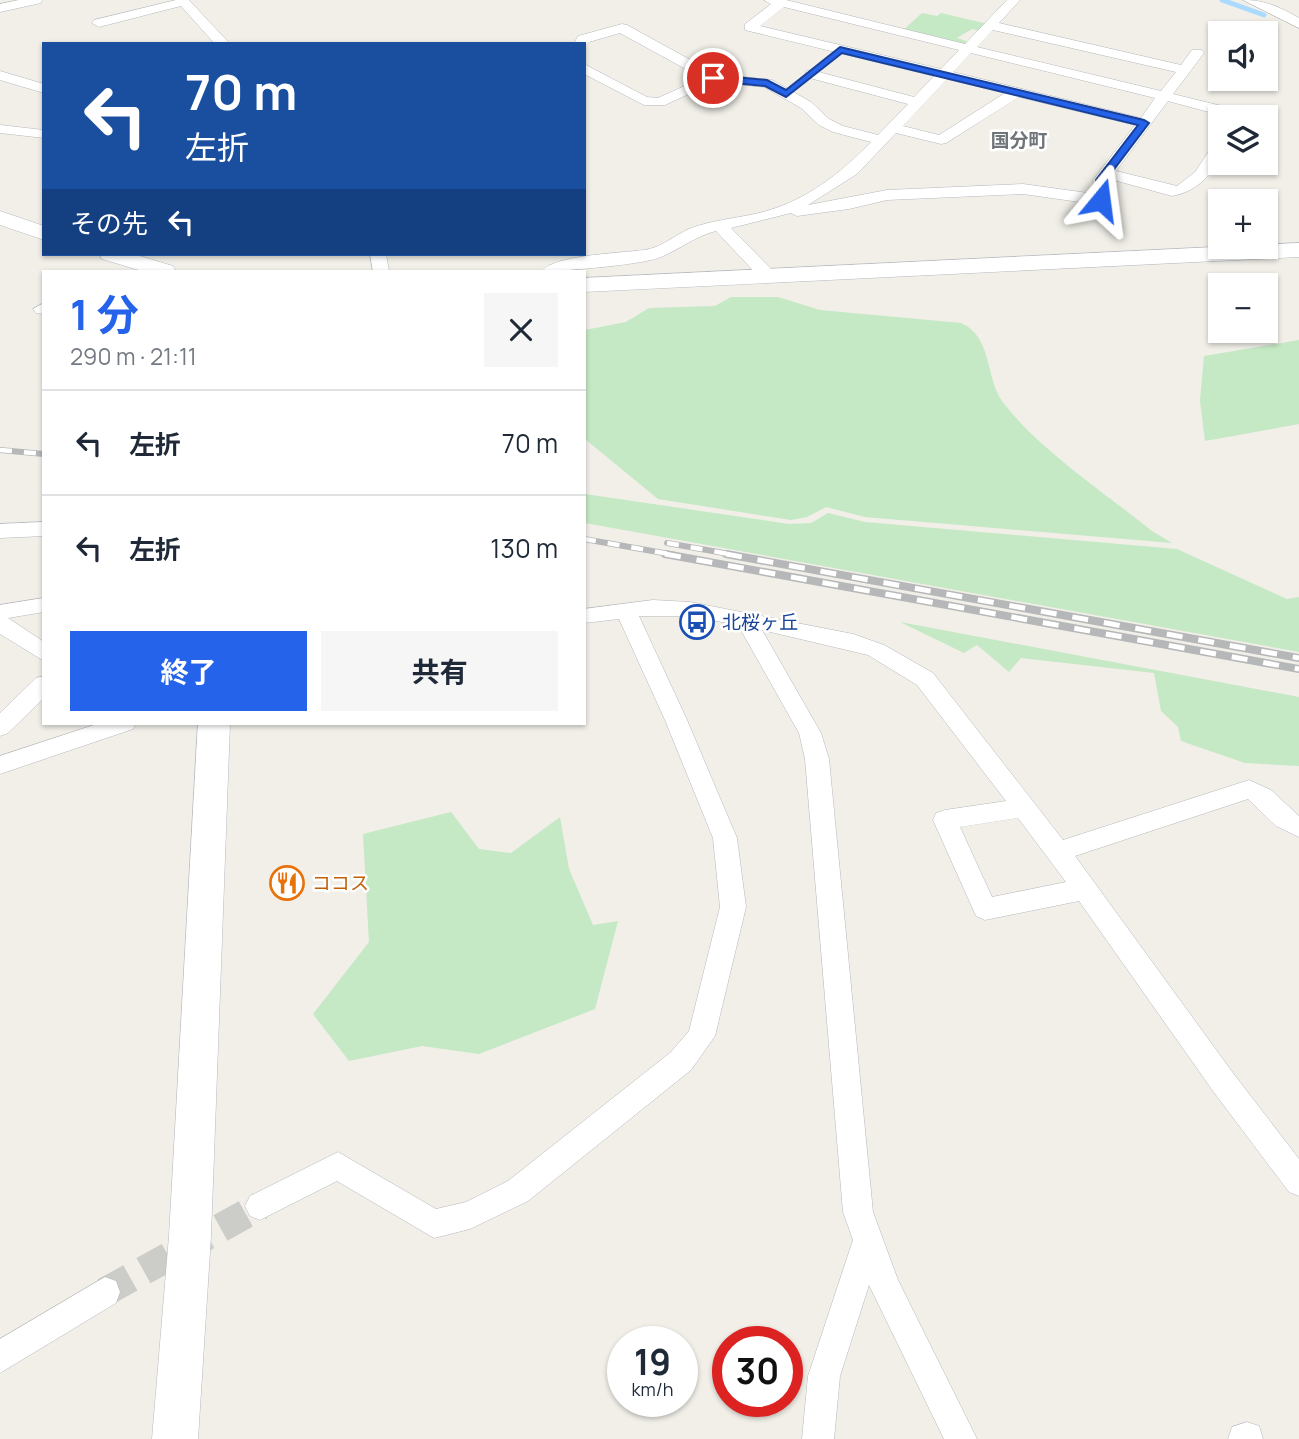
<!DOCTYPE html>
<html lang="ja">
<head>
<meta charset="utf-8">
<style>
	body { margin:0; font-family:Manrope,"Noto Sans JP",sans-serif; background:#f6f6f7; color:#1f2937; height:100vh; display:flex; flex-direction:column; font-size:26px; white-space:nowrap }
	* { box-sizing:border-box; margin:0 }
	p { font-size:23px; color:#747a83 }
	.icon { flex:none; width:38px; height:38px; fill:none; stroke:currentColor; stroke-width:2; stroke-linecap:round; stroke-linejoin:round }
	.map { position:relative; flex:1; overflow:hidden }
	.side { position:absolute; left:42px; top:270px; width:544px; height:455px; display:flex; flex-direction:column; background:#fff; border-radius:0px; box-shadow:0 2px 5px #0004 }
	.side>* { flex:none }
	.top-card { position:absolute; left:42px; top:42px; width:544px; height:214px; border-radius:0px; box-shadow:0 2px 5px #0004; background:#1a4fa0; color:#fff; overflow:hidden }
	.controls { position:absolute; left:1208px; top:21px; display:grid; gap:14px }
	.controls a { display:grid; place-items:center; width:70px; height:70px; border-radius:0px; background:#fff; box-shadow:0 2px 5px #0004; font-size:35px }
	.speed { position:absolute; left:607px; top:1326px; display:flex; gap:14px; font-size:35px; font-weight:700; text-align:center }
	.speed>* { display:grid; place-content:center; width:91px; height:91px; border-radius:50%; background:#fff; box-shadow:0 2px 5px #0004; line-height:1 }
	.speed small { font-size:18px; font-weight:400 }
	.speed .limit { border:10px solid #d22; background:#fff; color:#111 }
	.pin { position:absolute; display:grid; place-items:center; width:60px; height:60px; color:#fff; margin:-30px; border:4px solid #fff; border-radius:50%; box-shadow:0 2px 7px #0007 }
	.me { position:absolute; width:77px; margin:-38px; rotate:16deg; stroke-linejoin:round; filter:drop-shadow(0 0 5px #0008) }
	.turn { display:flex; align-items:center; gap:24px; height:147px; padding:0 28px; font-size:32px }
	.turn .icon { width:91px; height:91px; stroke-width:2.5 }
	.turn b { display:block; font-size:49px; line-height:60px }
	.then { display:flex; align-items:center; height:66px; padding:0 28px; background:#0003; gap:14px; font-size:26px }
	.round { display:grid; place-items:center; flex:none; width:74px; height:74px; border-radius:0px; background:#f6f6f7 }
	.head { display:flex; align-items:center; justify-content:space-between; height:119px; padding:0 28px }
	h1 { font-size:42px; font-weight:700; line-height:52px; color:#2563eb }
	.button { display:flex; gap:14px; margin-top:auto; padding:14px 28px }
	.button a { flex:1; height:80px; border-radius:0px; background:#2563eb; color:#fff; font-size:28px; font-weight:700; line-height:80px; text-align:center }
	.button a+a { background:#f6f6f7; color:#1f2937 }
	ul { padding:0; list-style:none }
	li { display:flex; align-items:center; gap:21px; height:105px; padding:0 28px; border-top:2px solid #e0e1e3 }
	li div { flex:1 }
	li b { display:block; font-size:26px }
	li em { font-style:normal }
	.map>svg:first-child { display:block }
	.green { fill:#c5e8c5 }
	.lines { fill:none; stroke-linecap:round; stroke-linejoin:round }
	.stream { stroke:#aadaff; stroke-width:5 }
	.street-tunnel { stroke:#ccccc8; stroke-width:29; stroke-dasharray:29 15; stroke-linecap:butt }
	.street-casing { stroke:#b5b8bc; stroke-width:1 }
	.secondary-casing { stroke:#b6babf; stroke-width:1 }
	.street { fill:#fff; fill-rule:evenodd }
	.secondary { fill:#fff; fill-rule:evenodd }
	.rail-far1-casing { stroke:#b6b7b8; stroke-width:6 }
	.rail-casing { stroke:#b6b7b8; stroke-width:8 }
	.rail-far1 { stroke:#fff; stroke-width:4.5; stroke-dasharray:12; stroke-linecap:butt }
	.rail { stroke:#fff; stroke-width:5; stroke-dasharray:16; stroke-linecap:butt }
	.route { fill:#2563eb; stroke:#184099; stroke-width:2 }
	.labels { text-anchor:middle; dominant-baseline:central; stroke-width:5; stroke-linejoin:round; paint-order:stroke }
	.far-quarter-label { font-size:19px; font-weight:bold; fill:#70757a; stroke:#fff }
	.transit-label { font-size:19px; fill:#164399; stroke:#fff; text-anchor:start }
	.food-label { font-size:19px; fill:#c56008; stroke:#fff; text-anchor:start }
</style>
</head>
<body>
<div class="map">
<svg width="1299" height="1439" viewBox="0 0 1299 1439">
	<rect width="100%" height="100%" fill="#f1efe8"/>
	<path class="green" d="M922 13 937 16 941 13 988 24 981 31 972 29 957 38 969 42 965 46 901 32Z
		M731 297H778L820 310 961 323C992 336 985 376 1002 401 1037 448 1105 493 1152 531L1172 543 865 517 826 507 807 517 791 520 658 499 585 439V330L626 322 649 308 715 306Z
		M1299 340V424L1205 441 1200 401 1204 356Z
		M585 494 789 524 811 523 828 513 865 522 1177 549 1287 599 1299 597V652L585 523Z
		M900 622 1299 697V766L1245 763 1181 741 1178 727 1161 711 1154 673 1021 658 1009 672 977 645 964 653Z
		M451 812 479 849 511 853 560 817 569 869 593 925 618 921 595 1009 479 1054 422 1046 349 1061 313 1014 369 942 363 834Z"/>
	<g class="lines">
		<path class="stream" d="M1222 0 1264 15"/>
		<path class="street-tunnel" d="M105 1292 260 1206"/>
		<g class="street-casing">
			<path id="street" d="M19 0H42L41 3 0 12V4Z
				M176 0H189L230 44H215L181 6 99 27 92 23 94 20Z
				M764 0H786L965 44 1007 0H1020L999 23 1181 65 1192 50H1202L1204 53 1173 94 1230 108 1245 117H1227L1168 101 1116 171 1177 186 1195 172 1215 142 1220 141C1220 169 1200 191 1172 196L1110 179 1112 191 1109 200 1101 205 1023 194 887 200 849 209 797 216 791 213 731 228 774 272 776 276 768 281 762 280 716 231C696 236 680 249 661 257 642 265 565 271 542 271 554 255 622 253 644 250 663 248 679 231 697 226 723 218 751 217 776 208 813 195 844 170 871 142L833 132 819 125 801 108 764 87 715 82 665 105H644L584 74V64L647 97 658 98 702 78 620 33 589 42 584 47V44H574L578 36 622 24 627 25 716 74 772 80 811 102 829 119 843 126 878 135 908 104 806 77V71L811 70 914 97 934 76 745 30V24L771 4ZM784 7 959 50 941 69 760 26ZM993 30 1176 72 1161 91 977 47ZM971 53 1155 98 1141 118 953 72ZM947 79 1005 93 939 135 903 126ZM1019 97 1135 125 1093 180 1095 194 1023 184 887 190 808 205 857 174 896 133 941 144 946 143Z
				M1243 0C1265 0 1280 7 1299 18V28Z
				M0 71 44 84V93L0 80Z
				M0 125 44 130V138L0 133Z
				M370 254H386L389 271H373Z
				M42 304 44 314 36 313 33 309Z
				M44 522V536L0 538V524Z
				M44 598V612L8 618 44 642V661L0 634V605Z
				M653 600 690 602 853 634 884 645 933 673 1063 840 1249 780 1271 790 1299 816V837L1276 826 1248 799 1075 856 1233 1073 1299 1159V1196L1289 1192 1213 1091 1079 901 985 920 976 916 933 820 936 813 945 810 1006 801 917 685 868 655 762 630 821 733 829 759 873 1212 898 1280 977 1439H944L869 1285 840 1376 834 1439H802L808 1376 853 1240 843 1212 805 759 799 733 738 625 690 616H639L687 720 737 838 746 907 715 1036 691 1070 528 1201 470 1229 434 1238 337 1181 260 1220 250 1216 245 1206 250 1196 338 1152 436 1209 466 1202 508 1181 671 1052 689 1031 720 907 713 838 665 720 619 619 584 623V609ZM1018 818 1066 882 992 897 960 827Z
				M44 676V698L8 733 0 736V713L36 678Z
				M100 723H136L133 729 0 774V756Z
				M105 1277 116 1281 120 1292 116 1303 0 1373V1339Z
				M1247 1422 1259 1426 1263 1439H1228L1232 1427Z"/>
		</g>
		<g class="secondary-casing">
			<path id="secondary" d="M0 211 44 226V240L0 225Z
				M1299 243V257L584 292V278Z
				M99 254H133L173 266 176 271H142L102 259Z
				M198 723H230L211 1236 198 1439H152L169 1236Z"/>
		</g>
		<use href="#street" class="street"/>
		<use href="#secondary" class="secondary"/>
		<g class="rail-far1-casing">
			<path id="rail-far1" d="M0 450 44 454
				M584 539 675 555
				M667 543 735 555"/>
		</g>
		<g class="rail-casing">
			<path id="rail" d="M665 554 1299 669
				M726 554 1299 658"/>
		</g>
		<use href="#rail-far1" class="rail-far1"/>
		<use href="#rail" class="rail"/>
	</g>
	<path class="route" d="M840 47 1144 120 1149 123 1106 180 1109 191 1107 200 1101 203 1096 200 1098 191 1096 180 1138 125 842 53 786 97 765 86 713 81 709 78 713 75 767 80 786 90Z"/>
	<defs>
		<g id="bus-ring" transform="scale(1.75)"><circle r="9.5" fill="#fff" stroke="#1a4fb4" stroke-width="1.5"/><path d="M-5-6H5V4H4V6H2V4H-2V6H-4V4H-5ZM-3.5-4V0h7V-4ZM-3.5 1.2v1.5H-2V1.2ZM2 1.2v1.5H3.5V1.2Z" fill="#1a4fb4"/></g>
		<g id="restaurant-ring" transform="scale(1.75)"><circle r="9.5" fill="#fff" stroke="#e8710a" stroke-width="1.5"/><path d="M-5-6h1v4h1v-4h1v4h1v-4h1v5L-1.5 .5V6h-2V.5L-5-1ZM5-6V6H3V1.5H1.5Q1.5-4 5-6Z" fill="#e8710a"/></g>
	</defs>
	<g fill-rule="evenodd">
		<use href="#bus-ring" x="697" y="622"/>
		<use href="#restaurant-ring" x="287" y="883"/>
	</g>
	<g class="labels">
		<g class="far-quarter-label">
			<text x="1019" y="140">国分町</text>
		</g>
		<g class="transit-label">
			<text x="722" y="622">北桜ヶ丘</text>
		</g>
		<g class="food-label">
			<text x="312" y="883">ココス</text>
		</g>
	</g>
</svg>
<div class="controls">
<a><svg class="icon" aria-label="sound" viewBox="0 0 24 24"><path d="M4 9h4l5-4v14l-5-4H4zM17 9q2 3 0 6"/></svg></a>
<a><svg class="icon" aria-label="layers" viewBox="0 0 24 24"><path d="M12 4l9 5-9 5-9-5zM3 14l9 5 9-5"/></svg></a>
<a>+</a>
<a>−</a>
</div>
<div class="speed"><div>19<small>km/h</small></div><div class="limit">30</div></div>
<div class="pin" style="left:713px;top:78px;background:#d93025"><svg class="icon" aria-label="arrive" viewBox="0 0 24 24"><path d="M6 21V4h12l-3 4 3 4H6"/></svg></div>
<svg class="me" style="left:1101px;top:200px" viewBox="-20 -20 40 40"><path d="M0-17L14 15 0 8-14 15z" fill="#2563eb" stroke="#fff" stroke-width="4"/></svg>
<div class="top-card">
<div class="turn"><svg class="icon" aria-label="left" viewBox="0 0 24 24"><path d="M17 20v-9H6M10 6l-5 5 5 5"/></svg><div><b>70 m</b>左折</div></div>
<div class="then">その先<svg class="icon" aria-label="left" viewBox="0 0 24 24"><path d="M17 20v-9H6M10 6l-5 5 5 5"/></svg></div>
</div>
<section class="side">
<div class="head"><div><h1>1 分</h1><p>290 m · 21:11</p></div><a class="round"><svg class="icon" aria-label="close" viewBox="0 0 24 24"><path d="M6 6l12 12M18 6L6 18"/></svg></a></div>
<ul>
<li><svg class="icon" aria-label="left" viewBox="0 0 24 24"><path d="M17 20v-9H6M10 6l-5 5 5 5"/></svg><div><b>左折</b></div><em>70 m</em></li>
<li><svg class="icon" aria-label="left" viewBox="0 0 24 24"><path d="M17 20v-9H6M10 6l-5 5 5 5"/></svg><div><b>左折</b></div><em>130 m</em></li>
</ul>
<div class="button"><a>終了</a><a>共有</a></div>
</section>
</div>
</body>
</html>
